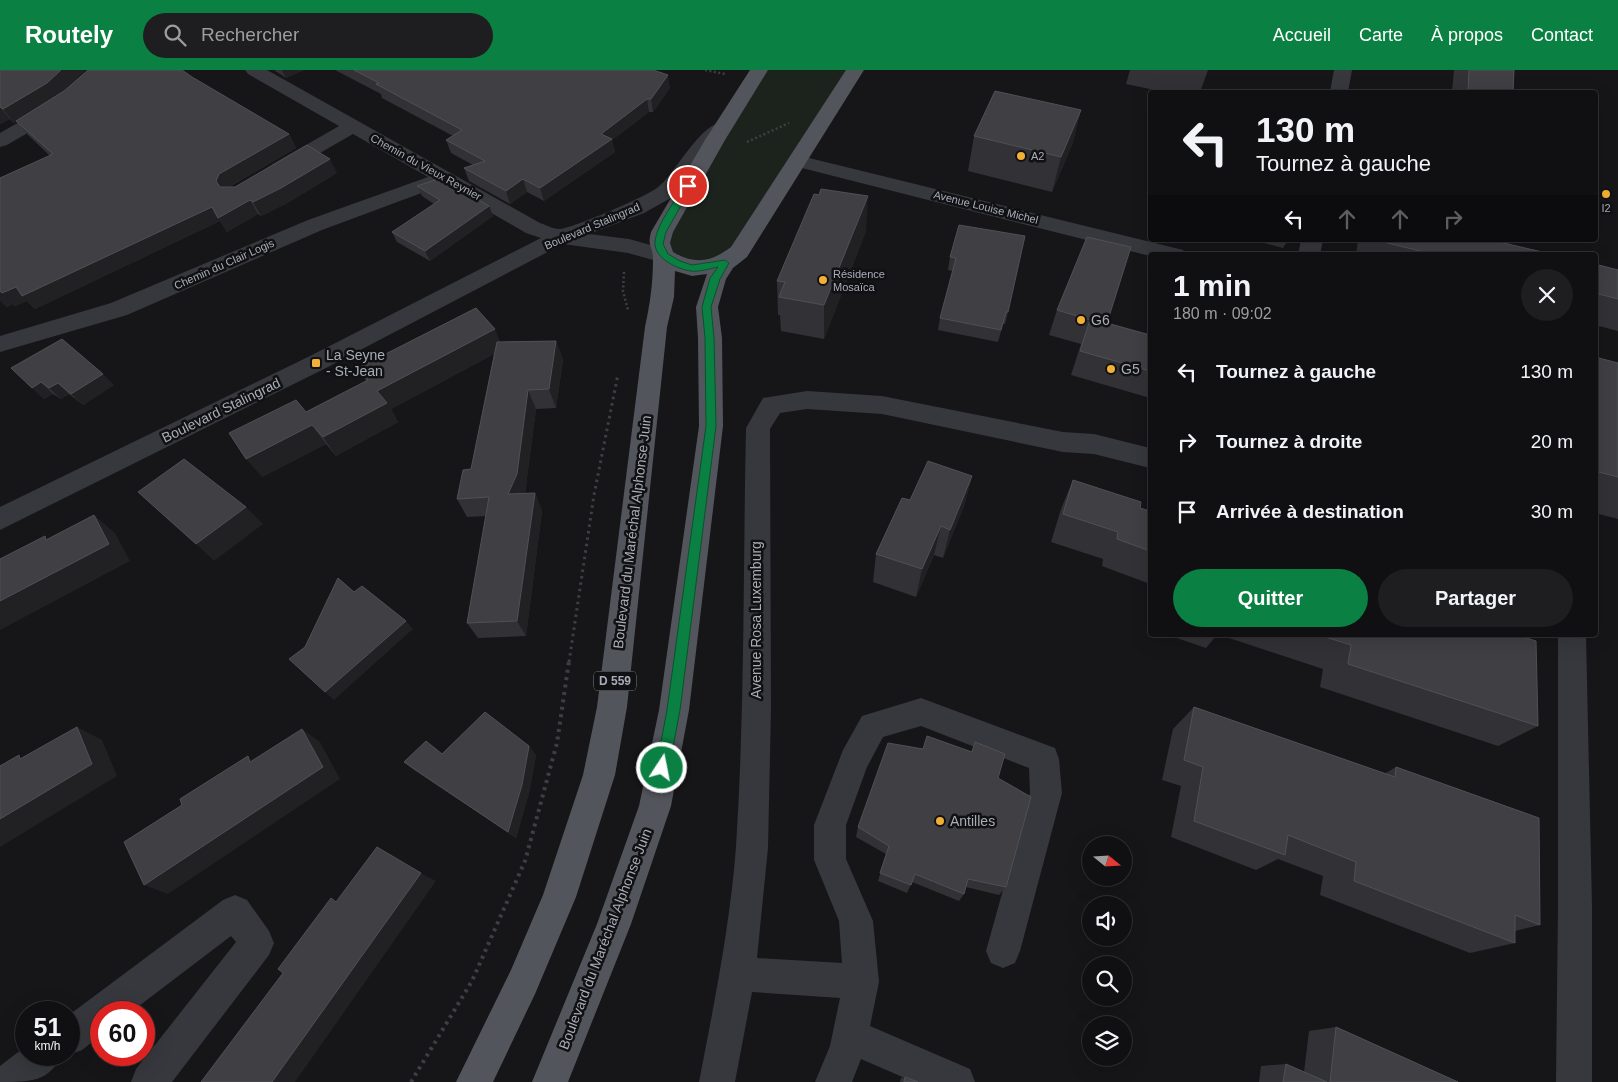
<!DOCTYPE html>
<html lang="fr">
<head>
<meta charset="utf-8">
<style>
	body { margin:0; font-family:Helvetica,sans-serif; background:#1e1e20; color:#f1f3f6; height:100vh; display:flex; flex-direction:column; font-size:19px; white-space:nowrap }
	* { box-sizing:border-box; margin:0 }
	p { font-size:16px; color:#9c9d9f }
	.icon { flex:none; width:28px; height:28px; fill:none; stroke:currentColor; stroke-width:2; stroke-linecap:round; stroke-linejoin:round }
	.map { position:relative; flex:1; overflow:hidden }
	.details { position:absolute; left:1148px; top:182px; width:450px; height:385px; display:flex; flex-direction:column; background:#101012; border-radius:5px; box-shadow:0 5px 20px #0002,0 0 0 1px #303032 }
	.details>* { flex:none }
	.banner { position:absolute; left:1148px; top:20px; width:450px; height:152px; border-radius:5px; box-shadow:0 5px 20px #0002,0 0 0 1px #303032; background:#101012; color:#f1f3f6; overflow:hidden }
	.needle { width:32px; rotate:108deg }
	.tools { position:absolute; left:1082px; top:766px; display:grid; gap:10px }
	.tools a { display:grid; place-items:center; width:50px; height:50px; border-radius:50%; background:#101012; box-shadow:0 5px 20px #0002,0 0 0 1px #303032; font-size:25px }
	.speed { position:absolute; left:15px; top:931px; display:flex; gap:10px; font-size:25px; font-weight:700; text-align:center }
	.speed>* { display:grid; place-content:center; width:65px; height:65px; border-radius:50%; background:#101012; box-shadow:0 5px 20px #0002,0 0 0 1px #303032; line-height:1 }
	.speed small { font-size:12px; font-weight:400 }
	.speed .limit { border:8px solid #d22; background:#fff; color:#111 }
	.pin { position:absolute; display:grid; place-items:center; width:42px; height:42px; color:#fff; margin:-21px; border:2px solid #fff; border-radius:50%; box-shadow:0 1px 5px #0007 }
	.me { position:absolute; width:55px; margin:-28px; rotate:11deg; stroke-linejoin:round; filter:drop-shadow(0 0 4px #0008) }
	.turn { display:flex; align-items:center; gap:18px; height:105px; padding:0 25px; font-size:22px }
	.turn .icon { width:65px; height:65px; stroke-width:2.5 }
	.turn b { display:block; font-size:35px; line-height:42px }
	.lanes { display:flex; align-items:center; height:48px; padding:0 25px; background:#0003; justify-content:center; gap:25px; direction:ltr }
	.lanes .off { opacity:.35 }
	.round { display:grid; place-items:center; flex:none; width:52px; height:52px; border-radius:26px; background:#1e1e20 }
	.summary { display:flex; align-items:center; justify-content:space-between; height:85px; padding:0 25px }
	h1 { font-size:30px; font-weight:600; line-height:38px }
	.button { display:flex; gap:10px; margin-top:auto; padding:10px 25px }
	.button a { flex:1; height:58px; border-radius:30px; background:#0b8043; color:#fff; font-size:20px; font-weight:600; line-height:58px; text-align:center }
	.button a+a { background:#1e1e20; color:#f1f3f6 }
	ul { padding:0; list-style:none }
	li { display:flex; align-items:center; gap:15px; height:70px; padding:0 25px }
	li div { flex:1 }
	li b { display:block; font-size:19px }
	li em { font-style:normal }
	header { display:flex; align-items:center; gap:30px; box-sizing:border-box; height:70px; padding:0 25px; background:#0b8043; color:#fff }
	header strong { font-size:24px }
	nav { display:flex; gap:28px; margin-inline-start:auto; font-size:18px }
	.search { width:350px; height:45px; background:#1e1e20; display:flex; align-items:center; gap:12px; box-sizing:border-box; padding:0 18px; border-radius:28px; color:#9c9d9f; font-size:19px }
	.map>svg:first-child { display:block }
	.green { fill:#1c231d }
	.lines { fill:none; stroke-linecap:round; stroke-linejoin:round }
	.path-far2 { stroke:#3d3f44; stroke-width:2.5; stroke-dasharray:2 2.5; stroke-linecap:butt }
	.path-far1 { stroke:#3d3f44; stroke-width:3; stroke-dasharray:2.5 4; stroke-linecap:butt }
	.path { stroke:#3d3f44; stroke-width:4; stroke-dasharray:3 4.5; stroke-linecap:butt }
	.minor { fill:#37383d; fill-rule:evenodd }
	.major { fill:#53555c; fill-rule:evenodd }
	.wall { fill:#323236 }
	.shaded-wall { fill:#212124 }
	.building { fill:#3f3f44; stroke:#4f5156 }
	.route { fill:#0b8043; stroke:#07532c }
	.poi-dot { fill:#f2b134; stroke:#111113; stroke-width:2 }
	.labels { text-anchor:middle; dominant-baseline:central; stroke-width:5; stroke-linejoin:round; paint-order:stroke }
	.far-poi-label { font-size:11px; fill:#a8adb8; stroke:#111113; text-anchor:start }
	.far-street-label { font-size:11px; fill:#a8adb8; stroke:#111113 }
	.shield { fill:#111113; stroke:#7b7e86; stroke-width:1 }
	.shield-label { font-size:12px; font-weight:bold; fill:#a8adb8 }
	.poi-label { font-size:14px; fill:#a8adb8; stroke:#111113; text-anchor:start }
	.street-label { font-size:14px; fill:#a8adb8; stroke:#111113 }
</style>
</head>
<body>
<header>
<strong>Routely</strong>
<div class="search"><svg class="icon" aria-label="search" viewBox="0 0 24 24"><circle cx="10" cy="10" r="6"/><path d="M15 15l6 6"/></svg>Rechercher</div>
<nav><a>Accueil</a><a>Carte</a><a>À propos</a><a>Contact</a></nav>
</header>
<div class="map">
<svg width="1618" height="1012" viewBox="0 0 1618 1012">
	<rect width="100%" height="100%" fill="#161618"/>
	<path class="green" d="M759 0H855L725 193 677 194 662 162Z"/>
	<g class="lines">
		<path class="path-far2" d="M705 0 725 4
			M747 72 789 53
			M624 202 623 221 628 240"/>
		<path class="path-far1" d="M569 592 594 425 618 304"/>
		<path class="path" d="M411 1012 472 911 525 791 557 673 569 591"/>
		<path class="minor" d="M88 0H106C81 36 44 53 7 75L0 77V63C31 45 66 30 88 0Z
			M245 0H267L540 153C546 155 553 159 559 159 569 160 647 126 657 118 677 103 703 45 730 52L733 56 715 73 684 114 671 128 644 143 589 164 629 169 672 181 675 186 672 191 664 193 628 183 563 174 324 299 0 460V437L308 287 541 168 526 163 443 115 322 160 127 245 0 282V266L111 233 308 150 428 107 353 64 287 102 280 104 273 102 270 98 273 94 339 56 248 4Z
			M1334 0H1352L1348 22H1330Z
			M797 85 1175 178 1183 180 1186 185 1150 186 790 95 787 91 790 87Z
			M1301 170H1323L1320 185H1298Z
			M807 321 882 326 1063 362 1094 364 1150 378V398L1094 384 1063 382 882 344 807 339 780 343 770 359 771 638 768 778 757 888 842 893 839 851 814 790V755L843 680 862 646 921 628 1055 678 1059 689 1062 723 1020 881 1015 893 1003 898 991 893 986 881 1030 723 1029 698 921 656 883 667 867 697 846 755V789L873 851 879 912 870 956 970 999 975 1012H914L861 989 852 1012H815L830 976 840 928 752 922 735 1012H699C714 934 730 856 736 777 745 638 743 497 746 358L763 328Z
			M1558 565H1586L1592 836V1012H1556L1558 836Z
			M235 825 247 830 269 861 274 873 269 885 172 1012H131L136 999 236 872 231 866 131 942H101V965L82 980 69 985V945L223 830Z
			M26 976V985H62C49 1012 30 1012 0 1012V996Z"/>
		<path class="major" d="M750 0H768L725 70 673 162 670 173 673 182C695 195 711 192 731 177L846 0H864L747 187 733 198 726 209 718 237 722 268 723 356 689 640 671 736 631 854 568 1012H532L597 854 639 736 659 640 699 356 698 268 696 237 707 204 692 206 675 201 674 227 667 257 627 637 615 705 576 827 535 924 493 1012H456L511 900 543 825 583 705 597 637 645 257C650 234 653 213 653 189 653 176 647 177 651 162L705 70Z"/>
	</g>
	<path class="wall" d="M0 0H85L61 23 289 64 296 78 229 117H235L337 103 289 132 261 146 258 144 227 162 220 151 35 239 27 231 15 236 13 234 7 237 0 230V108L50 86 28 65 17 51 14 53 10 49 0 54Z
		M274 0H304L286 8Z
		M335 0H653L670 18 653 42H649L612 70 615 82 544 131 527 122 510 134 469 111 464 98 473 95 451 83 446 70 453 66 382 28 381 24Z
		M1130 0H1208L1200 22H1164L1126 14Z
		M1454 0H1514L1513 22H1452Z
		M1081 40 1072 75 1052 122 968 101 974 66Z
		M417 116 489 136 493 146 430 191 397 172 392 162 434 134 422 126Z
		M959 155 1008 242 1005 254H1003L998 272 938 260 940 248 953 201 948 200 950 187Z
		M866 161 824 269 781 261 780 245H778L777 211Z
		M1253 170H1288L1283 178Z
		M1358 170H1491L1555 185H1356Z
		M1595 194 1618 200V261L1595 255Z
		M1057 240 1150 265V328L1071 305 1081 274 1049 265Z
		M556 271 563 290 556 338 536 339 525 423H535L542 441 526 566 478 568 467 553 486 446 467 447 457 429 471 399 494 284 391 339 398 352 336 386 326 374 262 407 366 311 358 298 500 272Z
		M1595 287 1618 293V449L1595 443Z
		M11 298 114 315 83 335 69 324 61 329 53 324 44 329Z
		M972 406 964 436 943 488 934 485 916 527 873 512 876 484 910 430Z
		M1073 410 1140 438 1150 441V514L1102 496 1103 489 1051 472 1061 439Z
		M1168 565H1217L1206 578Z
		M1220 565H1517L1538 656 1498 676 1320 617 1323 599Z
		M1194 637 1384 704 1396 697 1540 855 1515 861V873L1470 883 1320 825 1323 806 1278 789 1256 800 1171 767 1181 716 1162 710 1173 659Z
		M975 672 998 708 1006 817 999 825 966 817 964 824 959 831 912 812 907 823 878 811 886 784 856 767 858 757 923 679 971 682Z
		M442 684 536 685 529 723 516 768 414 700 404 692Z
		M1336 957 1458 1012H1259L1261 996 1286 994 1304 1002 1309 961Z
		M905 1007 918 1012H900L901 1008Z"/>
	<path class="shaded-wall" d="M61 0H85L58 27 14 53 3 39Z
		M284 0H304L286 8 282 1Z
		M668 5 670 18 653 42 651 29Z
		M647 29 649 42 612 70 615 82 544 131 540 118 601 64Z
		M0 37 10 49 0 54Z
		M1081 40 1072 75 1052 122 1061 87Z
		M289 64 296 78 228 117 224 125 216 111 219 104Z
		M330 89 337 103 289 132 261 146 253 132Z
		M523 109 527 122 510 134 506 121Z
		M868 126 866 161 824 269V235Z
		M250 130 258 144 227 162 220 151 35 239 27 231 15 236 13 234 7 237 0 230V221L212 137Z
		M489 136 493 146 430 191 425 181Z
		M495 259 503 279 391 339 398 352 336 386 323 367 377 321Z
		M556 271 563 290 556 338 549 319Z
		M103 304 114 315 83 335 71 324Z
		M41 312 53 324 44 329 32 318Z
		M58 313 69 324 61 329 49 318Z
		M528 320 536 339 525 422 517 442 508 424Z
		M312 355 326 374 262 407 246 389Z
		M972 406 964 436 943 488 950 460Z
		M535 423 542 441 526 566 517 551Z
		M246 437 263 454 214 491 196 474Z
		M94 445 115 463 130 491 0 560V531Z
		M941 456 934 485 916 527 922 499Z
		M406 551 413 559 334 630 325 622Z
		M77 657 102 670 117 706 0 777V749Z
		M302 659 320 672 340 709 168 824 144 815Z
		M529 676 536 685 529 723 516 768 508 762Z
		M421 803 436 811 295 1012H272Z"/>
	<path class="building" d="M0 0H61L47 13 3 39 0 37Z
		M88 0H182L192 7 289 64 219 104 216 111 220 117H235L307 75 330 89 281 118 253 132 250 130 218 148 212 137 22 226 16 217 2 223 0 221V108L53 84 16 51 64 21Z
		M354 0H653L668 5 651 29H647L601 64 612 69 540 118 523 109 506 121 464 98 485 91 446 70 462 60 376 14 379 13Z
		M1469 0H1514L1513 22H1468Z
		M995 21 1081 40 1061 87 974 66Z
		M441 108 489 136 425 181 392 162 440 130 417 116Z
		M821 119 868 126 824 235 779 227 785 212 777 211 814 124 819 125Z
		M959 155 1025 166 1008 242H1006L1001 260 940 248 956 188 950 187Z
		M1087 167 1131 177 1107 253 1150 265V301L1080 281 1090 250 1057 240Z
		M1375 170H1491L1555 185H1437Z
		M1595 194 1618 200V229L1595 223Z
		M476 238 495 259 377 321 387 333 323 367 312 355 246 389 229 363 296 330 306 342 368 310 358 298Z
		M62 269 103 304 71 324 58 313 49 318 41 312 32 318 11 298Z
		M556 271 549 319 528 320 517 404 508 424 535 423 517 551 467 553 489 427 457 429 463 400 471 399 497 272Z
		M1595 287 1618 293V407L1595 401Z
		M184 389 246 437 196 474 138 422Z
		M928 391 972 406 950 460 941 456 922 499 876 484 902 428 910 430Z
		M1595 408 1596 429H1595Z
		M1073 410 1141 432 1140 438 1150 441V481L1117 469 1118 462 1063 444Z
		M94 445 109 474 0 531V489L45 466 46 470Z
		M338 508 354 522 362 516 406 551 325 622 289 589 305 577Z
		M1319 565H1517L1536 571 1538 656 1348 594 1351 575Z
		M1194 637 1395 707 1396 697 1539 748 1540 855 1515 845V873L1354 811 1356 792 1288 765 1285 785 1194 751 1203 697 1184 690Z
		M485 642 529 676 522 715 508 762 404 692 426 671 442 684Z
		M77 657 92 694 0 749V696L19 685 20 689Z
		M302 659 323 697 144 815 124 772 182 735 180 729 248 686 250 692Z
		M927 666 972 682 975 672 1005 684 998 708 1031 727 1006 817 968 809 964 824 915 804 911 815 880 803 889 776 858 757 888 673 923 679Z
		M377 777 421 803 272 1012H201L283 903 278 899 331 828 336 832Z
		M1336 957 1458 1012H1330Z
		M1286 994 1327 1012H1283Z
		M905 1007 918 1012H904Z"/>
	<path class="route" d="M688 113 692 116 666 162 663 174 668 184 680 191 692 195 725 190 729 193 720 209 711 237 714 268 716 356 680 640 669 698 667 702 662 704 658 702 656 698 667 640 706 356 705 268 702 237 710 208 718 197C709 199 699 202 691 201 677 199 653 188 655 171 657 154 675 131 684 116Z"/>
	<g class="poi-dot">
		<circle cx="1021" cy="86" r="5"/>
		<circle cx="1606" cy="124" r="5"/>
		<circle cx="823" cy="210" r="5"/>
		<circle cx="1081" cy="250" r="5"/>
		<rect x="311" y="288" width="10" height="10" rx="2.5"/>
		<circle cx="1111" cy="299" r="5"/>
		<circle cx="940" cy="751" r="5"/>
	</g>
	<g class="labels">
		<g class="far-poi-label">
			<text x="1031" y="86">A2</text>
			<text x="1606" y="138" text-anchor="middle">I2</text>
			<text x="833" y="204">Résidence<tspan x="833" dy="13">Mosaïca</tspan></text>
		</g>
		<g class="far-street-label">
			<text transform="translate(426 97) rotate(29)">Chemin du Vieux Reynier</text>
			<text transform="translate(986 137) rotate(14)">Avenue Louise Michel</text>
			<text transform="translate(592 156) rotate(-23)">Boulevard Stalingrad</text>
			<text transform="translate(224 194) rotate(-24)">Chemin du Clair Logis</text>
		</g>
		<rect class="shield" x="594" y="601.5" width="42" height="19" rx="4"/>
		<g class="shield-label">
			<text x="615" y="611">D 559</text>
		</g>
		<g class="poi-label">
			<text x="1091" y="250">G6</text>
			<text x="326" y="285">La Seyne<tspan x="326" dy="16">- St-Jean</tspan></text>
			<text x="1121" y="299">G5</text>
			<text x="950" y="751">Antilles</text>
		</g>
		<g class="street-label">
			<text transform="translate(221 340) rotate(-26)">Boulevard Stalingrad</text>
			<text transform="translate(632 462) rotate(-83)">Boulevard du Maréchal Alphonse Juin</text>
			<text transform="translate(756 550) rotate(-90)">Avenue Rosa Luxemburg</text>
			<text transform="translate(605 869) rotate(-69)">Boulevard du Maréchal Alphonse Juin</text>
		</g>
	</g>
</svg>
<div class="tools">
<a><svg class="needle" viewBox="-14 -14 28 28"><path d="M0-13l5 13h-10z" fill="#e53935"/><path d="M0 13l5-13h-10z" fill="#9c9d9f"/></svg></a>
<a><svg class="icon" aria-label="sound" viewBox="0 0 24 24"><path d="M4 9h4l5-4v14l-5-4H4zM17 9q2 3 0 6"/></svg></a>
<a><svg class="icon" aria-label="search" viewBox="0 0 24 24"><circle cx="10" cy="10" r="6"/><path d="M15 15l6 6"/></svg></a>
<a><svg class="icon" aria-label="layers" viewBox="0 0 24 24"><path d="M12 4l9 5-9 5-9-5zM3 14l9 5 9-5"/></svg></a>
</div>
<div class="speed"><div>51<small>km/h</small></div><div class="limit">60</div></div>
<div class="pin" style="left:688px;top:116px;background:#d93025"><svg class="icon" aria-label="arrive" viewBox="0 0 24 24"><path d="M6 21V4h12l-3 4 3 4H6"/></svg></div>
<svg class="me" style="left:662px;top:698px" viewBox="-20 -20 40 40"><circle r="17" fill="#0b8043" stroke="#fff" stroke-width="3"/><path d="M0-11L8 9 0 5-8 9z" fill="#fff"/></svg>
<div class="banner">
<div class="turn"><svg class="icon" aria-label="left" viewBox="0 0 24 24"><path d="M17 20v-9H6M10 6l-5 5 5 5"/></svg><div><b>130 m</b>Tournez à gauche</div></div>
<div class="lanes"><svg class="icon" aria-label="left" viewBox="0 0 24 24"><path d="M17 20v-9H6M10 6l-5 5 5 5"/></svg><svg class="icon off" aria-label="ahead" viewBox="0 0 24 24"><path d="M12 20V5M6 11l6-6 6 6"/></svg><svg class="icon off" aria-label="ahead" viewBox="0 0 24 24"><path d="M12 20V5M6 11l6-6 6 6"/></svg><svg class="icon off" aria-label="right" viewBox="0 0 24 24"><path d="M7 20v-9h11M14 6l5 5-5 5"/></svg></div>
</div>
<section class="details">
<div class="summary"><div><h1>1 min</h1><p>180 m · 09:02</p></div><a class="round"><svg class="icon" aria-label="close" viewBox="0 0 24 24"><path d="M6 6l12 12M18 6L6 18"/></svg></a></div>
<ul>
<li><svg class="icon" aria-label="left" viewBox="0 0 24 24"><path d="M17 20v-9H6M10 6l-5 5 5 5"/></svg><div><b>Tournez à gauche</b></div><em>130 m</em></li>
<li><svg class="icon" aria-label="right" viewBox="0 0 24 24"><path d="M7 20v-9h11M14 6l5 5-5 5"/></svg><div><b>Tournez à droite</b></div><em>20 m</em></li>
<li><svg class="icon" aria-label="arrive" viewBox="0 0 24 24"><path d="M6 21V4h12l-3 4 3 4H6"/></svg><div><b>Arrivée à destination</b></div><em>30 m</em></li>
</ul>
<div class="button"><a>Quitter</a><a>Partager</a></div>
</section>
</div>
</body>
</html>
